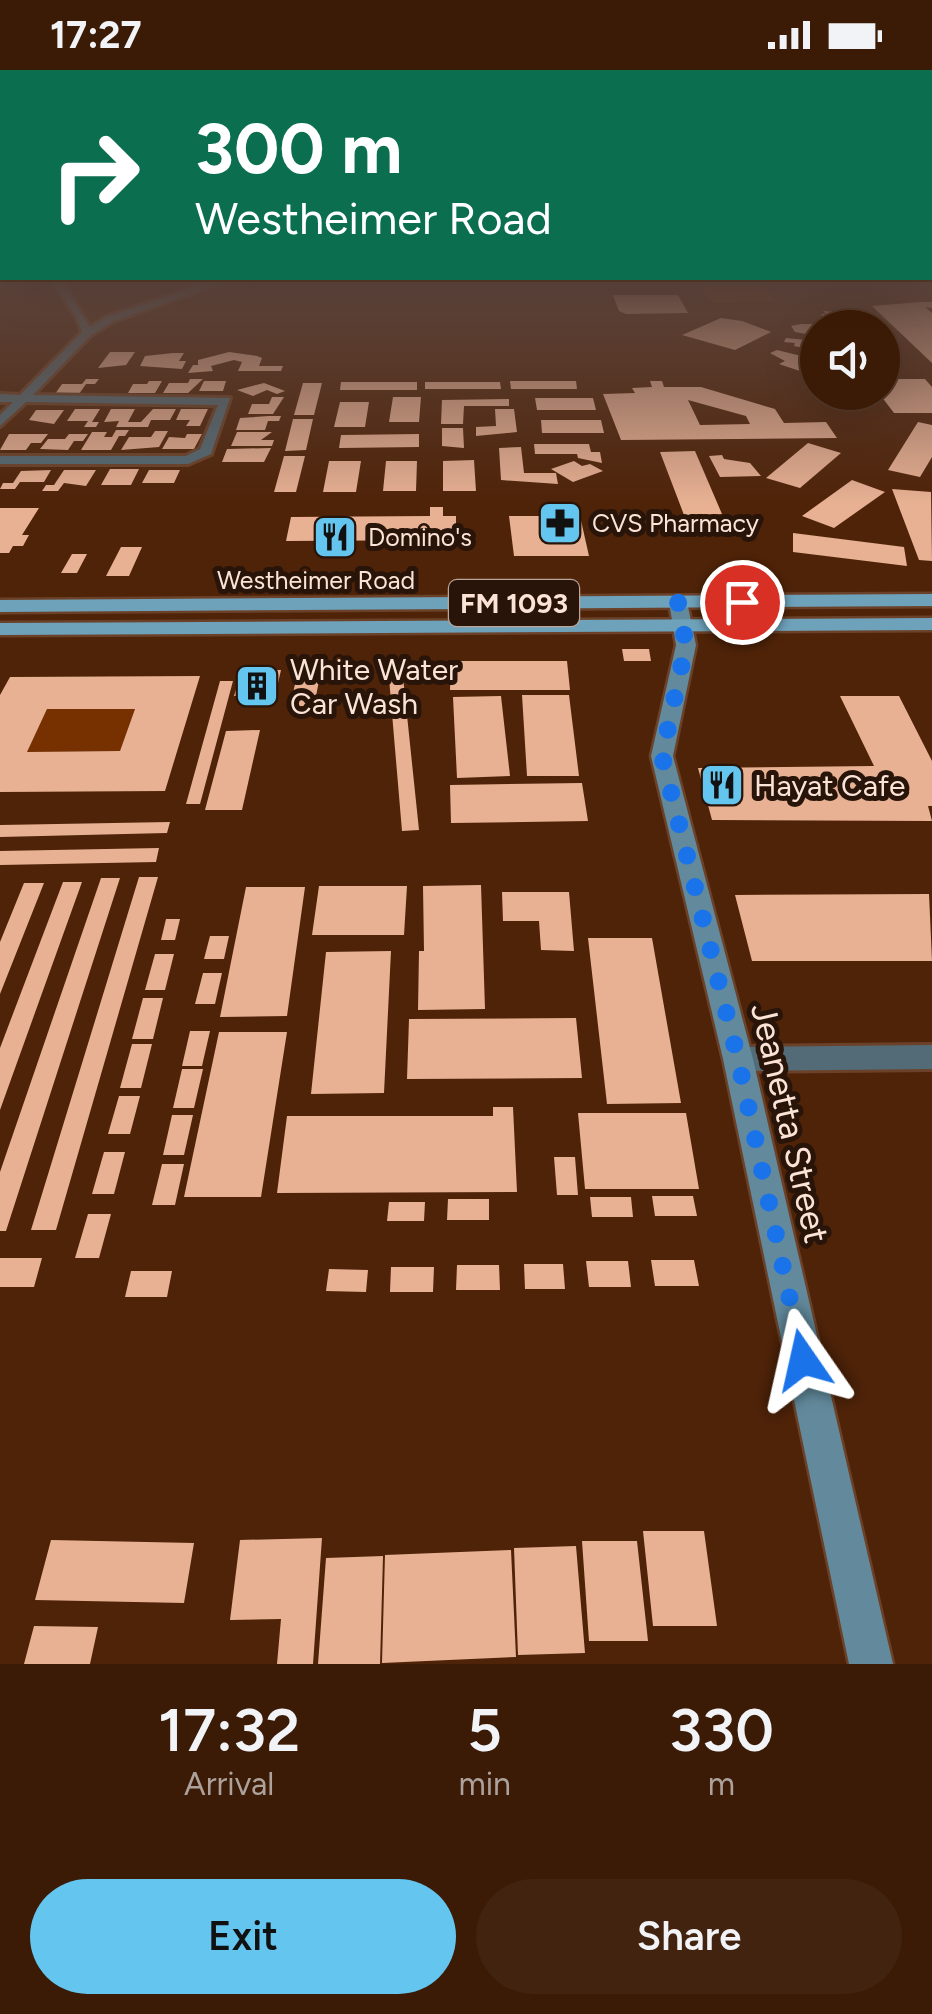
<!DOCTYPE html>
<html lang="en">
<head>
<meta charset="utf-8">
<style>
	body { margin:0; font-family:Figtree,sans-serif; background:#422310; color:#f1f3f6; height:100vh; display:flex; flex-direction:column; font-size:38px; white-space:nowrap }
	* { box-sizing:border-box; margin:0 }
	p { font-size:32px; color:#aca19b }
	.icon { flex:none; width:55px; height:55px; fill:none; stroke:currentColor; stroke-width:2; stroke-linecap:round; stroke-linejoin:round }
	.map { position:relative; height:1594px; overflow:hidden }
	.drawer { display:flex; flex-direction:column; background:#3b1a06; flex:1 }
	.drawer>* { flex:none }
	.hud { position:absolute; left:0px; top:0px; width:932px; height:210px; box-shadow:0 10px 40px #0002,0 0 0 2px #543828; background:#0b6e4f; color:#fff; overflow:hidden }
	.tools { position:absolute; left:800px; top:240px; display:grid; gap:20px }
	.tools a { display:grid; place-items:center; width:100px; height:100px; border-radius:50%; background:#3b1a06; box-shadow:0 10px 40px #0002,0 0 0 2px #543828; font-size:50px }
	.pin { position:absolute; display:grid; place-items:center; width:85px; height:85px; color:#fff; margin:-42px; border:5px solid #fff; border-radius:50%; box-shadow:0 2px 10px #0007 }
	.me { position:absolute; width:110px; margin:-55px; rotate:349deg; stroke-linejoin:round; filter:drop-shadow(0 0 8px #0008) }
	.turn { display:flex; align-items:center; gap:35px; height:210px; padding:0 30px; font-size:45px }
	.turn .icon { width:130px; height:130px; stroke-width:2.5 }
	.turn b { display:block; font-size:70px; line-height:85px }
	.eta { display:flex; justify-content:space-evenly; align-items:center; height:170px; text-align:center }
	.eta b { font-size:60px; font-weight:600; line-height:70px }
	.button { display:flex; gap:20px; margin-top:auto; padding:20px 30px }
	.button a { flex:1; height:115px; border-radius:60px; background:#64c5ee; color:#111; font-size:40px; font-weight:600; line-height:115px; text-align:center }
	.button a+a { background:#422310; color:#f1f3f6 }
	.status { display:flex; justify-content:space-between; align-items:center; height:70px; padding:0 50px; background:#3b1a06; direction:ltr }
	.status svg { height:28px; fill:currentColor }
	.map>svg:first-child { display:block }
	.green { fill:#773100 }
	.building { fill:#e8b194; fill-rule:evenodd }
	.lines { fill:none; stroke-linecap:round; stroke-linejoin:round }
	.street-casing { stroke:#6b4229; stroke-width:6 }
	.secondary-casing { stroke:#6b4229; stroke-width:5 }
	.primary-casing { stroke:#6b4229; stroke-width:5 }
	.street { fill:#526b76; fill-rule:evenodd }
	.secondary { fill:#628a9c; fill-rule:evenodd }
	.primary { fill:#6ea2ba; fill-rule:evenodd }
	.route { stroke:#1a73e8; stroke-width:18; stroke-dasharray:0 32.4 }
	.labels { text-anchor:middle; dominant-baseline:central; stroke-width:10; stroke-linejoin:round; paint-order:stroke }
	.far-poi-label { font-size:25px; fill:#fbe3d7; stroke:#281409; text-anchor:start }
	.far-street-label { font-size:25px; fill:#fbe3d7; stroke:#281409 }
	.shield { fill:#281409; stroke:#bca599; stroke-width:2.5 }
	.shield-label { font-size:28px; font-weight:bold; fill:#fbe3d7 }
	.poi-label { font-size:30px; fill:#fbe3d7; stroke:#281409; text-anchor:start }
	.near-street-label { font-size:35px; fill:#fbe3d7; stroke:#281409 }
</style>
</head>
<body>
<div class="status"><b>17:27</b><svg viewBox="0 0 49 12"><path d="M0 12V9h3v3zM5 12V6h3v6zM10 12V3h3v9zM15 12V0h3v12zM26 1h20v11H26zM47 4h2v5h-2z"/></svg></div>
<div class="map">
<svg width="932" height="1594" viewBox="0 0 932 1594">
	<rect width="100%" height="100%" fill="#4f2308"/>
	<path class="green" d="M698 210H759L775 231 711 232Z
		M47 639H135L120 681 27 682Z"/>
	<path class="building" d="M613 225H678L688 243 626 244 619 241Z
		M920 232H932V238L925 237 932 243V293L872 236Z
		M823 241 852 243 865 258H846L841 251 828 252 821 244H826Z
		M721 248 742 251 771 262 735 280 682 265Z
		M801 254H818V266L795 262 791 256Z
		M786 268 818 271V288L811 287 814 284 802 282 804 278 794 276 795 273 784 272Z
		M777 280 818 290V302L809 304 779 294 785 291 770 283Z
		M110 282H135L126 295 98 298Z
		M229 282 257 286 262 288 259 296H283L281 301H238L242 292 234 290 211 296 213 301 188 303 193 295H198V290Z
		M173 283H184L179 291H186L182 299 140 296 145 286Z
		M86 309H99L95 314H86L79 324H55L62 314H82Z
		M190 309H203L188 323H163L169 313H188Z
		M882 309H925L932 317V343H894L878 322H882Z
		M149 311H162L155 323H128L133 314H147Z
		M204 311H226L223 321H199Z
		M510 311H576L577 319H511Z
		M650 311H662L664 317H701L775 339 784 353 826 352 837 368 621 370 603 324 635 323 632 318 652 317ZM688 330 746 346 750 354 700 355Z
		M341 312H417V320H340Z
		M425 312H500L501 319H425Z
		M264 313 285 321 277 324 267 320 253 326 237 320Z
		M303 313H322L314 345H294Z
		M272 327H284L273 344H248L252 334H269Z
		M393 327H421L419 352H389Z
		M535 328H593L596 340H537Z
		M509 329V336H464L463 354H441L442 330Z
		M340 332H369L365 357H334Z
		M75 339H100L92 352H99L96 357H84L88 351H67Z
		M111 339H135L128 352H141L153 339H176L170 350H151L148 357H116L119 351 104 352Z
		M181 339H208L200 356H186L190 350H176Z
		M495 339H514L517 362 476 366V357L496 356Z
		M36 340H64L54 354 29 350Z
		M269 346H281L279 351H268L265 360H236L240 348Z
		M293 349H313L306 380 285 381Z
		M541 350H601L604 363H542Z
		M918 352 932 355V387L920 407 888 400Z
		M442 358H463L464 378 442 376Z
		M116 360H129L125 366H119L111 380H81L92 362H107L104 367H112Z
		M155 361H168L159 377 121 380 129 367H151Z
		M237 362H272L261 370H274L272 376H231Z
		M9 364H48L41 373H31L26 380H0Z
		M69 364H88L83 371H74L68 380 40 379 48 369H65Z
		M187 364H202L194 379H162L169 367 185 368Z
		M419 364V377L339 378 341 365Z
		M808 373 841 383 800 418 766 408Z
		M534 374H589L591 382H600L602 393 578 388 577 384H535Z
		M521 377 524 403H556L558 414 501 410 499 378Z
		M271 378 264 392H222L227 379Z
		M695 381 722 444 684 445 660 382Z
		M722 385 724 389 750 393 761 406 720 407 709 386Z
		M284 386H305L296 422H274Z
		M474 390 476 421H443V391Z
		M329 391H361L356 422H323Z
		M386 391H417L416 421H383Z
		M574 391 582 396 590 394 603 401 573 412 551 399Z
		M110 399H139L131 415H101Z
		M51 400 44 412H20L15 419H0L3 413H13L21 401Z
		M64 400H96L86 416 64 413 58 421H42L46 415H54Z
		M149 400H180L174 413H142Z
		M852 410 885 422 834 458 802 446Z
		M892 419 931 422 932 491 919 490Z
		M430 437H443V446H456V470L286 471 291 447 430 446Z
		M0 438H39L22 465H29L23 476H13L9 483H0Z
		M509 446H580L589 486H514Z
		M793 463 904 477 907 496 793 482Z
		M121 477H142L129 506H106Z
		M72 484H87L77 503H61Z
		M622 579H649L651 591H624Z
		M451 591H567L570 620H450Z
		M254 600H281L274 631H256L258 626H234L240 606H253Z
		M298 601H321L314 636H290Z
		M200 606 165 721 0 722V625L10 607ZM47 639H135L120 681 27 682Z
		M403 607 419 760 402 761 389 608Z
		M220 611H233L200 734H186Z
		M522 625H569L579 706H527Z
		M501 626 510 706 457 708 453 627Z
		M840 626H899L932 691V736H928L932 751 712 750 698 698 874 696Z
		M260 660 242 740H205L226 661Z
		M582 713 588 751 451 753 450 715Z
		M170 752 167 763 0 767V755Z
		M159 778 156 792 0 795V781Z
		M139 807H158L56 1160H31Z
		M101 808H120L6 1161H0V1102Z
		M63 812H82L0 1040V978Z
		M24 813H44L0 924V872Z
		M481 815 485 939 418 940 419 881H424L423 816Z
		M319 816H407L404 865H312Z
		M246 817H305L287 946 220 947Z
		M502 822H569L574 881 541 880 539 851H503Z
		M929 824 932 891H752L735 825Z
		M166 849H180L175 870H161Z
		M210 866H229L224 889H204Z
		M588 868H652L681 1033 607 1034Z
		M391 881 384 1023 311 1024 326 882Z
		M155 884H174L165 920H145Z
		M203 903H222L215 934H195Z
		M143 928H163L153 969H132Z
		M576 948 582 1008 407 1009 409 949Z
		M190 961H210L202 996H182Z
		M219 962H287L261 1127H184Z
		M132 974H152L141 1018H120Z
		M182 999H203L194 1038H173Z
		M119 1026H140L130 1064H108Z
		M493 1037H513L517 1122 277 1123 287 1046H493Z
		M578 1043H686L699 1119H585Z
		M172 1045H193L184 1085H163Z
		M104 1082H125L114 1124H92Z
		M554 1087H575L578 1125H557Z
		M162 1094H184L175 1135H152Z
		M652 1126H693L697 1146H655Z
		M590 1127H631L633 1147H592Z
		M448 1129H489V1150H447Z
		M389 1132H425L424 1151H387Z
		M88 1144H111L99 1188H75Z
		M0 1188H42L34 1217H0Z
		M651 1190H694L699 1216H655Z
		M586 1191H628L631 1217H589Z
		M524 1194H563L565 1219H525Z
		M457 1195H499L500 1220H456Z
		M391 1197H434L433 1222H390Z
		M329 1199 368 1200 366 1222 326 1221Z
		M131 1201H172L167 1227H125Z
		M643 1461H704L717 1556H653Z
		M322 1468 313 1594H277L281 1549 230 1550 240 1470Z
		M51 1470 194 1473 184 1533 35 1530Z
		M582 1471H637L648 1571H589Z
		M576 1476 585 1583 518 1585 514 1478Z
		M511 1480 516 1587 382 1593 385 1485Z
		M383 1486 380 1594H318L326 1488Z
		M34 1556 98 1557 90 1594H24Z"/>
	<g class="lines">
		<g class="street-casing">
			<path id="street" d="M52 210H61L90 257 106 247 215 210H230L114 251 91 265 33 325 230 328 211 384 188 394H0V386H186L200 379 218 335 26 332 0 356V345L13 332H0V324L20 325 82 262 77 248Z
				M915 210H927L923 213Z
				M932 975V999L738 1001 729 998 725 989 729 980 738 977Z"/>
		</g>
		<g class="secondary-casing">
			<path id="secondary" d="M678 526 687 532 696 575 673 686 753 989 893 1594H849L723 989 651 686 676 575 669 532Z"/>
		</g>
		<g class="primary-casing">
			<path id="primary" d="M932 524V536L0 542V530Z
				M932 548V560L0 565V553Z"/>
		</g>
		<use href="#street" class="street"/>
		<use href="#secondary" class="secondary"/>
		<use href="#primary" class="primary"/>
	</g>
	<linearGradient id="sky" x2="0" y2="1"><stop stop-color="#2b1304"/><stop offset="0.48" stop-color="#5d453d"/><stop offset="1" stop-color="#5d453d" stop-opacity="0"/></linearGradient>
	<rect width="932" height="434" fill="url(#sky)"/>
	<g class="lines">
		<path class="route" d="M742 532H678L686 575 662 686 738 989 803 1290"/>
	</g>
	<defs>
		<g id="pharmacy-square" transform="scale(2.25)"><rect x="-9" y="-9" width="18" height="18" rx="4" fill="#64c5ee" stroke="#281409"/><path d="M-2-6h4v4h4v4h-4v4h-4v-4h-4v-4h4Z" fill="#111"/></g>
		<g id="restaurant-square" transform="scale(2.25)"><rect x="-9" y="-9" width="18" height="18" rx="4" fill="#64c5ee" stroke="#281409"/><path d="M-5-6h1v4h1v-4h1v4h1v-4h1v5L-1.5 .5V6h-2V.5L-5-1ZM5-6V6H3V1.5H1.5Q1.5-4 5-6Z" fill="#111"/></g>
		<g id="building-square" transform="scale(2.25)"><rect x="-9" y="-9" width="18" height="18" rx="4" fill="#64c5ee" stroke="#281409"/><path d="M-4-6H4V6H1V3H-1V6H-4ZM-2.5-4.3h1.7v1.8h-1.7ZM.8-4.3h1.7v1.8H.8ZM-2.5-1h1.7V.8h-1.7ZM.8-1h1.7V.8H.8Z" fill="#111"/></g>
	</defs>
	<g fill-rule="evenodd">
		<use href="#pharmacy-square" x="560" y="453"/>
		<use href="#restaurant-square" x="335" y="467"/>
		<use href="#building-square" x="257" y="616"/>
		<use href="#restaurant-square" x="722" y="715"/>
	</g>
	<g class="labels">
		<g class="far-poi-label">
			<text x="592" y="453">CVS Pharmacy</text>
			<text x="368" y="467">Domino's</text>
		</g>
		<g class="far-street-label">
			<text x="316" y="510">Westheimer Road</text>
		</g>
		<rect class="shield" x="449" y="510" width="130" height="46" rx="8"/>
		<g class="shield-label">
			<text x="514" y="533">FM 1093</text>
		</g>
		<g class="poi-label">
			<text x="290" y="599">White Water<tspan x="290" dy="34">Car Wash</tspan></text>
			<text x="754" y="715">Hayat Cafe</text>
		</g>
		<g class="near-street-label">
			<text transform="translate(790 1053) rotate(77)">Jeanetta Street</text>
		</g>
	</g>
</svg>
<div class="tools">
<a><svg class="icon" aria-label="sound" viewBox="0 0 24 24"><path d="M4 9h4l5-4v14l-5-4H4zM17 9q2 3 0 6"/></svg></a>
</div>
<div class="pin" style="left:742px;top:532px;background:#d93025"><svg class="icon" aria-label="arrive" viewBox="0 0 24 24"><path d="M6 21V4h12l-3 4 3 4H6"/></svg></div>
<svg class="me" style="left:803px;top:1290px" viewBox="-20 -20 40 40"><path d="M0-17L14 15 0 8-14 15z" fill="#1a73e8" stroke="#fff" stroke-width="4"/></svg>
<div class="hud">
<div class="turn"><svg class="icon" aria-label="right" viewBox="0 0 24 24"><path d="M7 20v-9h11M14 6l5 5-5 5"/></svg><div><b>300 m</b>Westheimer Road</div></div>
</div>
</div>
<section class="drawer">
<div class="eta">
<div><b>17:32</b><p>Arrival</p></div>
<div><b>5</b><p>min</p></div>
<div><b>330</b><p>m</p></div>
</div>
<div class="button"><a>Exit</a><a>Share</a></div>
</section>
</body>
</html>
